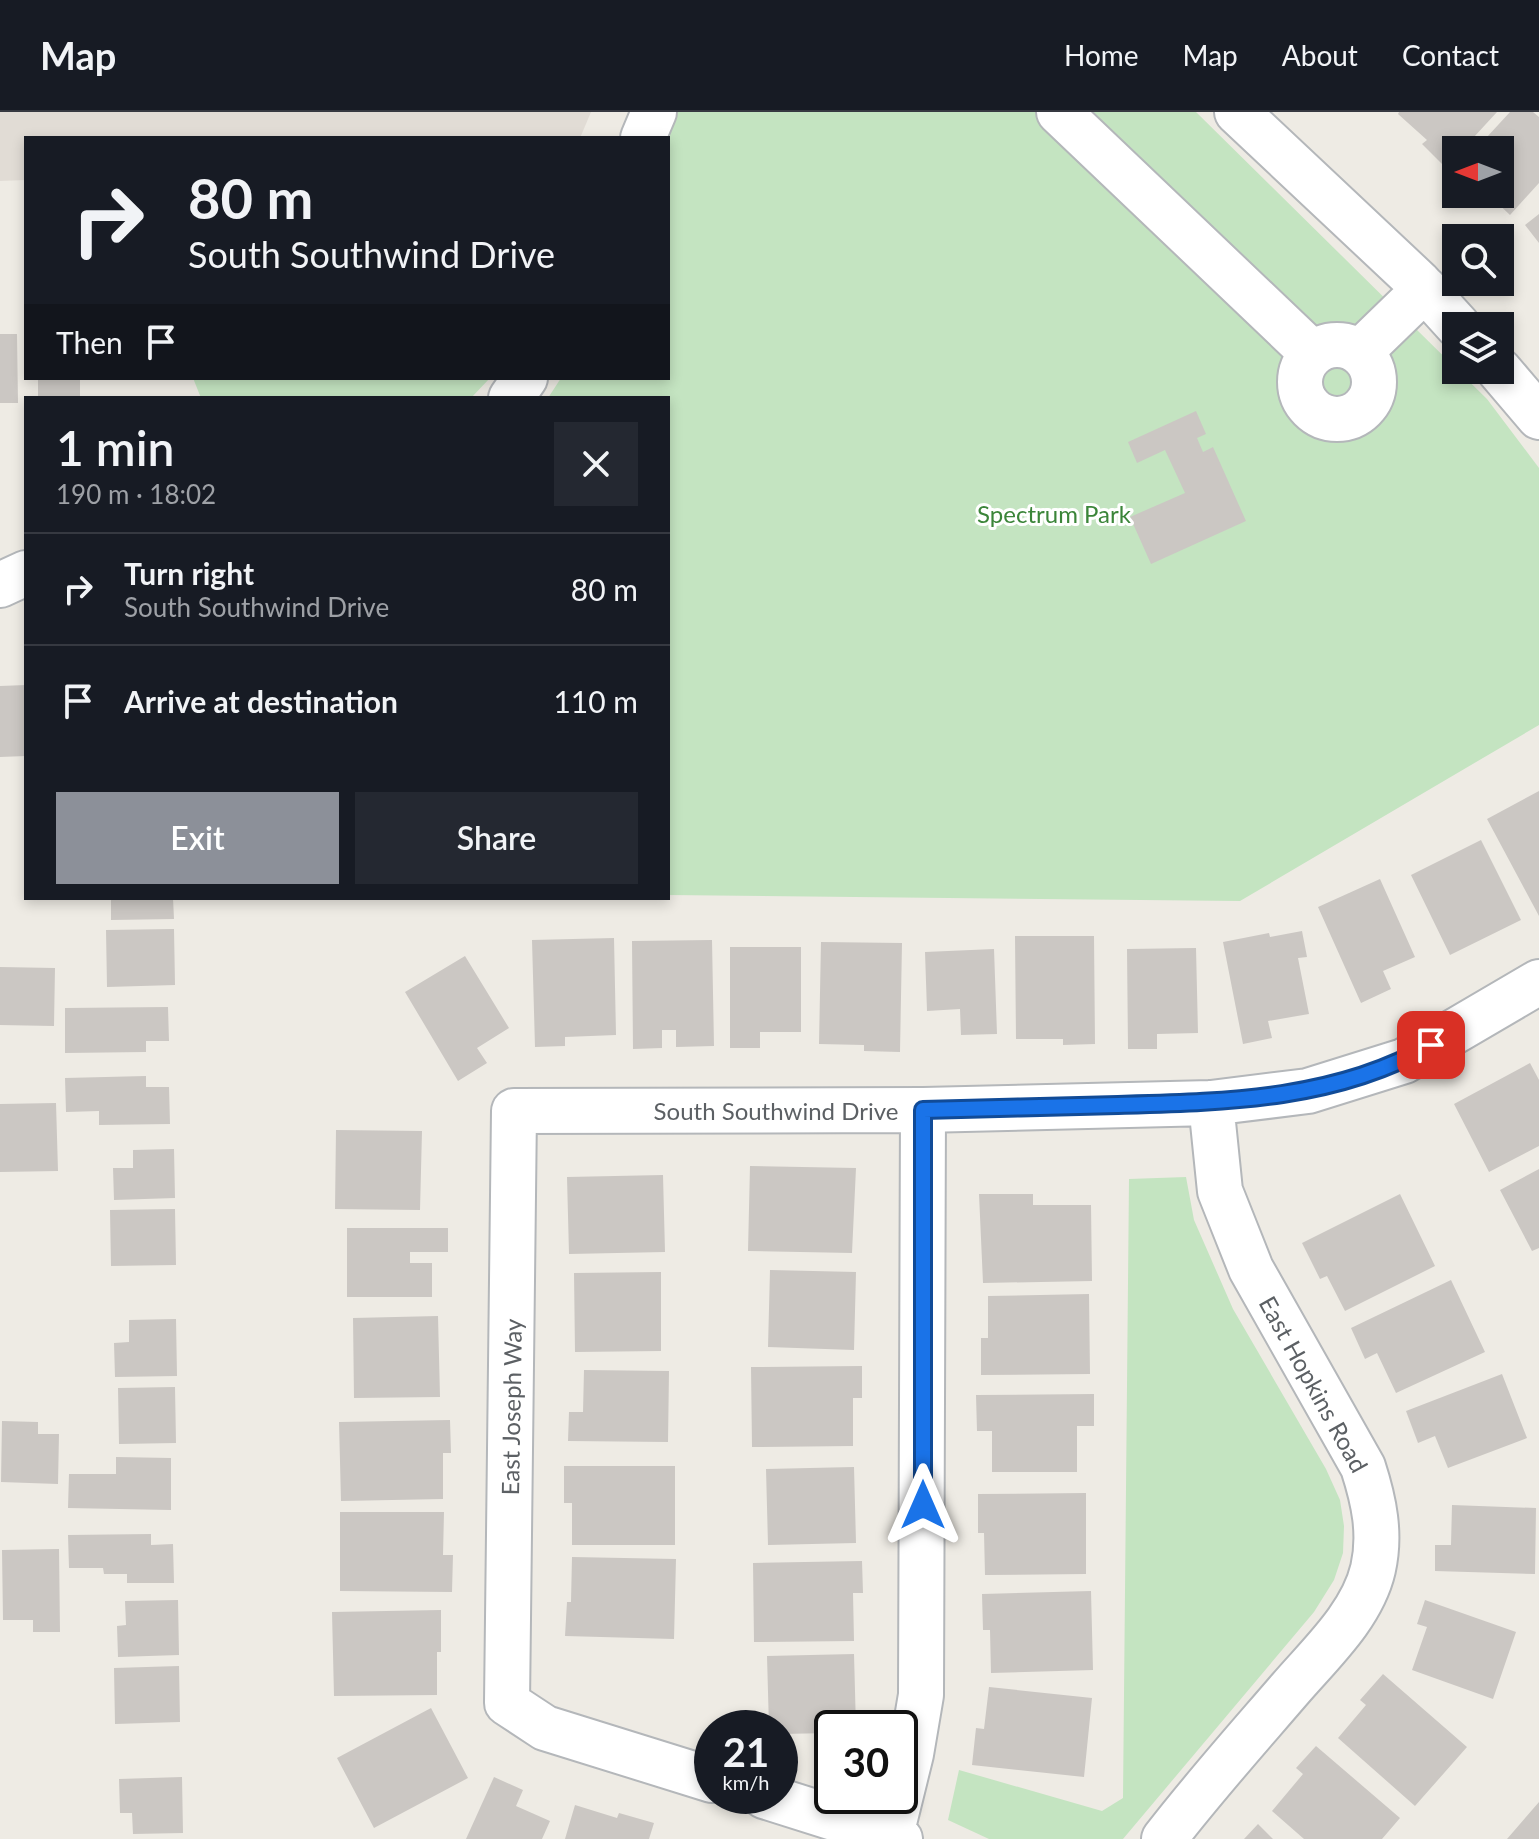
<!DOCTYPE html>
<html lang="en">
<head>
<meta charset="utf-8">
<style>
	body { margin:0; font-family:Lato,sans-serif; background:#242831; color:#f1f3f6; height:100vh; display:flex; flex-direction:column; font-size:30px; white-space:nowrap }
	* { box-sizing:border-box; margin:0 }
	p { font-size:26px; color:#9ea1a6 }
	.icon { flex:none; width:44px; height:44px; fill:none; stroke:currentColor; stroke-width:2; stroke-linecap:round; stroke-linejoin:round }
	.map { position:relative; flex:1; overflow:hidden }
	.sheet { position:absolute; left:24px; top:284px; width:646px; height:504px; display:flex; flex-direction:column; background:#171b24; border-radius:0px; box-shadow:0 4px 12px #0003 }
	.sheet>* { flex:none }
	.top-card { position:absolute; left:24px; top:24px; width:646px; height:244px; border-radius:0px; box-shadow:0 4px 12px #0003; background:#171b24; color:#f1f3f6; overflow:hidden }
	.needle { width:52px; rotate:270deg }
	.fabs { position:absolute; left:1442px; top:24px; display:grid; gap:16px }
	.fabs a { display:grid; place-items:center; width:72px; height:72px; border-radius:0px; background:#171b24; box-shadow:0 4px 12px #0003; font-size:40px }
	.speed { position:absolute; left:694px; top:1598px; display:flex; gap:16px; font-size:40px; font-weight:700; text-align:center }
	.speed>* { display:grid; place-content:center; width:104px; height:104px; border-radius:50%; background:#171b24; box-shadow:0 4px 12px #0003; line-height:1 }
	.speed small { font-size:20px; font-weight:400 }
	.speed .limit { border:4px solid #111; border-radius:12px; background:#fff; color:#111 }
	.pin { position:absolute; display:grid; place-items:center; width:68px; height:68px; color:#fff; margin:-34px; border-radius:16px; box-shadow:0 4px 12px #0006 }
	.me { position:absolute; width:88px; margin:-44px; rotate:0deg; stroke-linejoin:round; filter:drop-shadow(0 0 6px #0008) }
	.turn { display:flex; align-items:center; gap:28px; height:168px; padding:0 32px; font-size:36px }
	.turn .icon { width:104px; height:104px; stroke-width:2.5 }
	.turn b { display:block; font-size:56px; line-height:68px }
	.then { display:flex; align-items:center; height:76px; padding:0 32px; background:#0003; gap:16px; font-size:30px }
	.round { display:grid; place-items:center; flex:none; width:84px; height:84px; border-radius:0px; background:#242831 }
	.head { display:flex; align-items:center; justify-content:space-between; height:136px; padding:0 32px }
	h1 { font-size:48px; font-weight:600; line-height:60px }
	.primary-button { display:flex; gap:16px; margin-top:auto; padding:16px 32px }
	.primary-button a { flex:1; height:92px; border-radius:0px; background:#8c9099; color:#fff; font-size:32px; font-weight:600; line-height:92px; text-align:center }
	.primary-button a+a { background:#242831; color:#f1f3f6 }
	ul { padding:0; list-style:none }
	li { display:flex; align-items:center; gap:24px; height:112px; padding:0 32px; border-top:2px solid #363941 }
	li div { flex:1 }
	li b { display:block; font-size:30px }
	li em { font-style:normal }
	header { display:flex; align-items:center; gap:48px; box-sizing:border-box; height:112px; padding:0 40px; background:#171b24; border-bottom:2px solid #363941 }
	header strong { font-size:38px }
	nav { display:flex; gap:44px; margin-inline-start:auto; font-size:28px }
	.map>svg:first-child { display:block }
	.education { fill:#e1dcd5 }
	.green { fill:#c4e4c1 }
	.building { fill:#cbc7c3 }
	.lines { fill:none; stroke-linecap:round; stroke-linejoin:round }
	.minor-casing { stroke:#b4b7ba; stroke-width:48 }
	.minor { stroke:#fff; stroke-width:44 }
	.route-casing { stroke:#114b97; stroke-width:20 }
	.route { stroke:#1a73e8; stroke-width:14 }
	.labels { text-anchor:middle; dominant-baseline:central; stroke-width:6; stroke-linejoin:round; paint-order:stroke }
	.park-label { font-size:24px; fill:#3b8539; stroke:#fff }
	.street-label { font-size:24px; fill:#5c6064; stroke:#fff }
</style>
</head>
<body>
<header>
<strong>Map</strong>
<nav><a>Home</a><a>Map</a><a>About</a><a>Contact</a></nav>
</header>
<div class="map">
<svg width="1539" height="1727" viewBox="0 0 1539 1727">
	<rect width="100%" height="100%" fill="#eeebe4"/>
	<path class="education" d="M0 0H591L580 26H26V68L0 69Z"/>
	<path class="green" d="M677 0H1196L1487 287 1539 356V613L1240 789 668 783V286H548L561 266H668V26H666Z
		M193 266H490L471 286H201Z
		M1186 1065 1194 1108 1233 1197 1326 1357 1340 1388 1344 1414 1343 1441 1334 1468 1314 1500 1123 1727H989L948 1708 959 1658 1102 1699 1123 1686 1129 1067Z"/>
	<path class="building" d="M1399 0H1497L1462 38H1456V45L1446 56 1422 32 1427 28 1398 2Z
		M1510 0H1533L1539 5V71L1510 103 1488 82H1500V38H1475Z
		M1539 102V131L1525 113Z
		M0 222H17L18 291H0Z
		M38 266H80V286H38Z
		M1196 299 1206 322 1197 326 1203 340 1213 335 1246 409 1151 452 1130 405 1185 381 1165 338 1137 351 1128 330Z
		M26 573V644L0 645V574Z
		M1539 679V804L1487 707Z
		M1481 728 1521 808 1450 843 1411 763Z
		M1380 767 1415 845 1383 859 1391 877 1361 891 1318 795Z
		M111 786H173L174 807 111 808Z
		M174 817 175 873 107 875 106 818Z
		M1302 819 1307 845 1298 846 1309 902 1268 909 1272 926 1243 932 1223 830 1269 821 1270 825Z
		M1015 824H1094L1095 932 1063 933V927H1016Z
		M614 826 616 923 565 925V934L535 935 532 828Z
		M712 828 714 934 676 935V918H662V936L633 937 632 829Z
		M821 830 902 831 900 940 864 939V933L819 932Z
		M730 835H801V920H760V936H730Z
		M1196 836 1198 921 1157 922V937H1128L1127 837Z
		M994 837 997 922 961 923 960 897 927 899 925 840Z
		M465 844 509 916 477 936 487 951 458 969 405 880Z
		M0 855 55 856 54 914 0 913Z
		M168 895 169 929H146V940L65 941V896Z
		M1530 951 1539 968V1034L1489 1060 1454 992Z
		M146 964V975H169L170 1012 99 1013V999L66 1000 65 966Z
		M56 991 58 1059 0 1060V992Z
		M336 1018 422 1019 420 1098 335 1097Z
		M174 1037 175 1086 114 1088 113 1056H133V1038Z
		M750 1054 856 1056 852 1141 748 1139Z
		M1539 1057V1136L1532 1139 1500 1078Z
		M663 1063 665 1140 569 1142 567 1065Z
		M979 1082H1033V1093H1091L1092 1169 983 1171Z
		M1400 1082 1435 1154 1345 1199 1327 1164 1320 1167 1302 1131Z
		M175 1097 176 1153 111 1154 110 1098Z
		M347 1116H448V1140H410V1151H432V1185H347Z
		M770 1158 856 1160 854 1238 768 1235Z
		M661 1160V1239L575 1240 574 1161Z
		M1451 1168 1485 1240 1396 1281 1377 1241 1365 1247 1351 1216Z
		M1089 1182 1090 1262 981 1263V1226H988V1184Z
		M438 1204 440 1285 354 1286 353 1206Z
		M176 1207 177 1264 115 1265 114 1231 129 1230V1208Z
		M862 1254V1286H853V1334L752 1335 751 1255Z
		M584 1258 669 1259 668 1330 568 1329 569 1300H583Z
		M1502 1262 1527 1326 1448 1356 1435 1324 1418 1331 1406 1299Z
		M175 1275 176 1331 119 1332 118 1276Z
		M1094 1282V1314H1077V1360H992V1319H977L976 1283Z
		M450 1308 451 1341H443V1387L341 1389 339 1310Z
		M2 1309 38 1310V1322H59L58 1372 1 1370Z
		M116 1345 171 1346V1398L68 1396 69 1362H116Z
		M564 1354H675V1433H572V1391H564Z
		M854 1355 856 1431 768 1433 766 1357Z
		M1086 1381V1462L985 1463 984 1421H978V1382Z
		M1452 1393 1536 1396 1535 1462 1435 1459V1433H1451Z
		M340 1400H444L443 1443H453L452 1480 340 1479Z
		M151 1422V1433L173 1432 174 1471H127V1462H104L103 1456H69L68 1423Z
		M59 1437 60 1520H33V1508H3L2 1438Z
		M572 1445 676 1447 674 1527 565 1524 567 1490H571Z
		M862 1449 863 1481H853L854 1529 754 1530 753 1451Z
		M1091 1479 1093 1558 991 1561 990 1518H983L982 1482Z
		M178 1488 179 1543 118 1545 117 1514 126 1513 125 1489Z
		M1425 1488 1516 1520 1493 1587 1412 1558 1427 1515 1417 1512Z
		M441 1498V1540H437V1583L334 1584 332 1500Z
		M854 1542 856 1616H832V1621L780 1622V1616H769L767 1544Z
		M179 1554 180 1610 115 1612 114 1556Z
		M1383 1562 1467 1635 1415 1694 1338 1626 1366 1593 1360 1588Z
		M989 1575 1092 1586 1084 1665 972 1653 976 1616 984 1617Z
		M431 1596 468 1666 374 1716 337 1646Z
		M1316 1634 1400 1706 1382 1727H1304L1272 1699 1303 1662 1296 1656Z
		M182 1665 183 1721 133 1722 132 1701H120L119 1667Z
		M494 1665 523 1678 516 1694 550 1709 542 1727H466Z
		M1539 1690V1727H1507Z
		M575 1693 617 1706 619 1701 654 1711 649 1727H565Z
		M1258 1712 1273 1727H1244Z"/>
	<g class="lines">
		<g class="minor-casing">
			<path id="minor" d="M1059 0 1312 241
				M1237 0 1419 171 1458 214
				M643 26 654 0
				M1300 270a37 37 0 1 1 74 0a37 37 0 1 1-74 0Z
				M1360 240 1425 177
				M1499 258 1539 305
				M511 286 525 266
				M0 473 26 461
				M712 1668 545 1616 507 1591 514 999 923 998 1211 991 1308 979 1404 949 1539 870
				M764 1684 900 1727
				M891 1723 911 1642 921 1583 923 998
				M1164 1727C1204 1675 1247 1627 1290 1577 1320 1542 1362 1504 1373 1457 1381 1422 1374 1389 1363 1355L1251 1157 1220 1079 1211 991"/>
		</g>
		<use href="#minor" class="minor"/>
	</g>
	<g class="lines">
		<g class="route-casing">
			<path id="route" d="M923 1393V998C988 996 1053 995 1118 993 1225 990 1336 988 1431 933"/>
		</g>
		<use href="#route" class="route"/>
	</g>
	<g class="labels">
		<g class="park-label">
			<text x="1054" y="401">Spectrum Park</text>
		</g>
		<g class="street-label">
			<text x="776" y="998">South Southwind Drive</text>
			<text transform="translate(1314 1272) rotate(61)">East Hopkins Road</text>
			<text transform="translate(511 1295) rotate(-89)">East Joseph Way</text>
		</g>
	</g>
</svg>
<div class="fabs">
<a><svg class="needle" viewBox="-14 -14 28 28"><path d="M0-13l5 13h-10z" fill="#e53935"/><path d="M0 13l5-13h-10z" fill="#9ea1a6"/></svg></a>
<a><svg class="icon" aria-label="search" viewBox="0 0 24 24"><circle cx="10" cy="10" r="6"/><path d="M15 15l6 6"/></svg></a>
<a><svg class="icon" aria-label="layers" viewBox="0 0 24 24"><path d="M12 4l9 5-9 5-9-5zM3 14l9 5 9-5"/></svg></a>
</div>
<div class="speed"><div>21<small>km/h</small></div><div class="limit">30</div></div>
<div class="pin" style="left:1431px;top:933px;background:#d93025"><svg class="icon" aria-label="arrive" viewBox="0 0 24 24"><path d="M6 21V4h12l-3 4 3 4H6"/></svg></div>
<svg class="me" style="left:923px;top:1393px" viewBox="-20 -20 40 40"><path d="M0-17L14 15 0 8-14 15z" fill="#1a73e8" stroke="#fff" stroke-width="4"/></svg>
<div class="top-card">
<div class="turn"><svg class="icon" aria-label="right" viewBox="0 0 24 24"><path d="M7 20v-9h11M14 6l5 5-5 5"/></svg><div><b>80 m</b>South Southwind Drive</div></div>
<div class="then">Then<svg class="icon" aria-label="arrive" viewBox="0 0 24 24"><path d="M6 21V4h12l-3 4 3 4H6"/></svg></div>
</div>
<section class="sheet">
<div class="head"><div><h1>1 min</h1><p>190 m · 18:02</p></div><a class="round"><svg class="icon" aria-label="close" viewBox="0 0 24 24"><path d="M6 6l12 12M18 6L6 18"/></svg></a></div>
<ul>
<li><svg class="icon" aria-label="right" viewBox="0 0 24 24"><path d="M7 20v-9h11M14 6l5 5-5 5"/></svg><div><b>Turn right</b><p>South Southwind Drive</p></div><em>80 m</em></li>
<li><svg class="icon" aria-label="arrive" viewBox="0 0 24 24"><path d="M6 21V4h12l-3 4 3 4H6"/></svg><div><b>Arrive at destination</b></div><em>110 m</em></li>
</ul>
<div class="primary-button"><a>Exit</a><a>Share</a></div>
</section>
</div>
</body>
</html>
